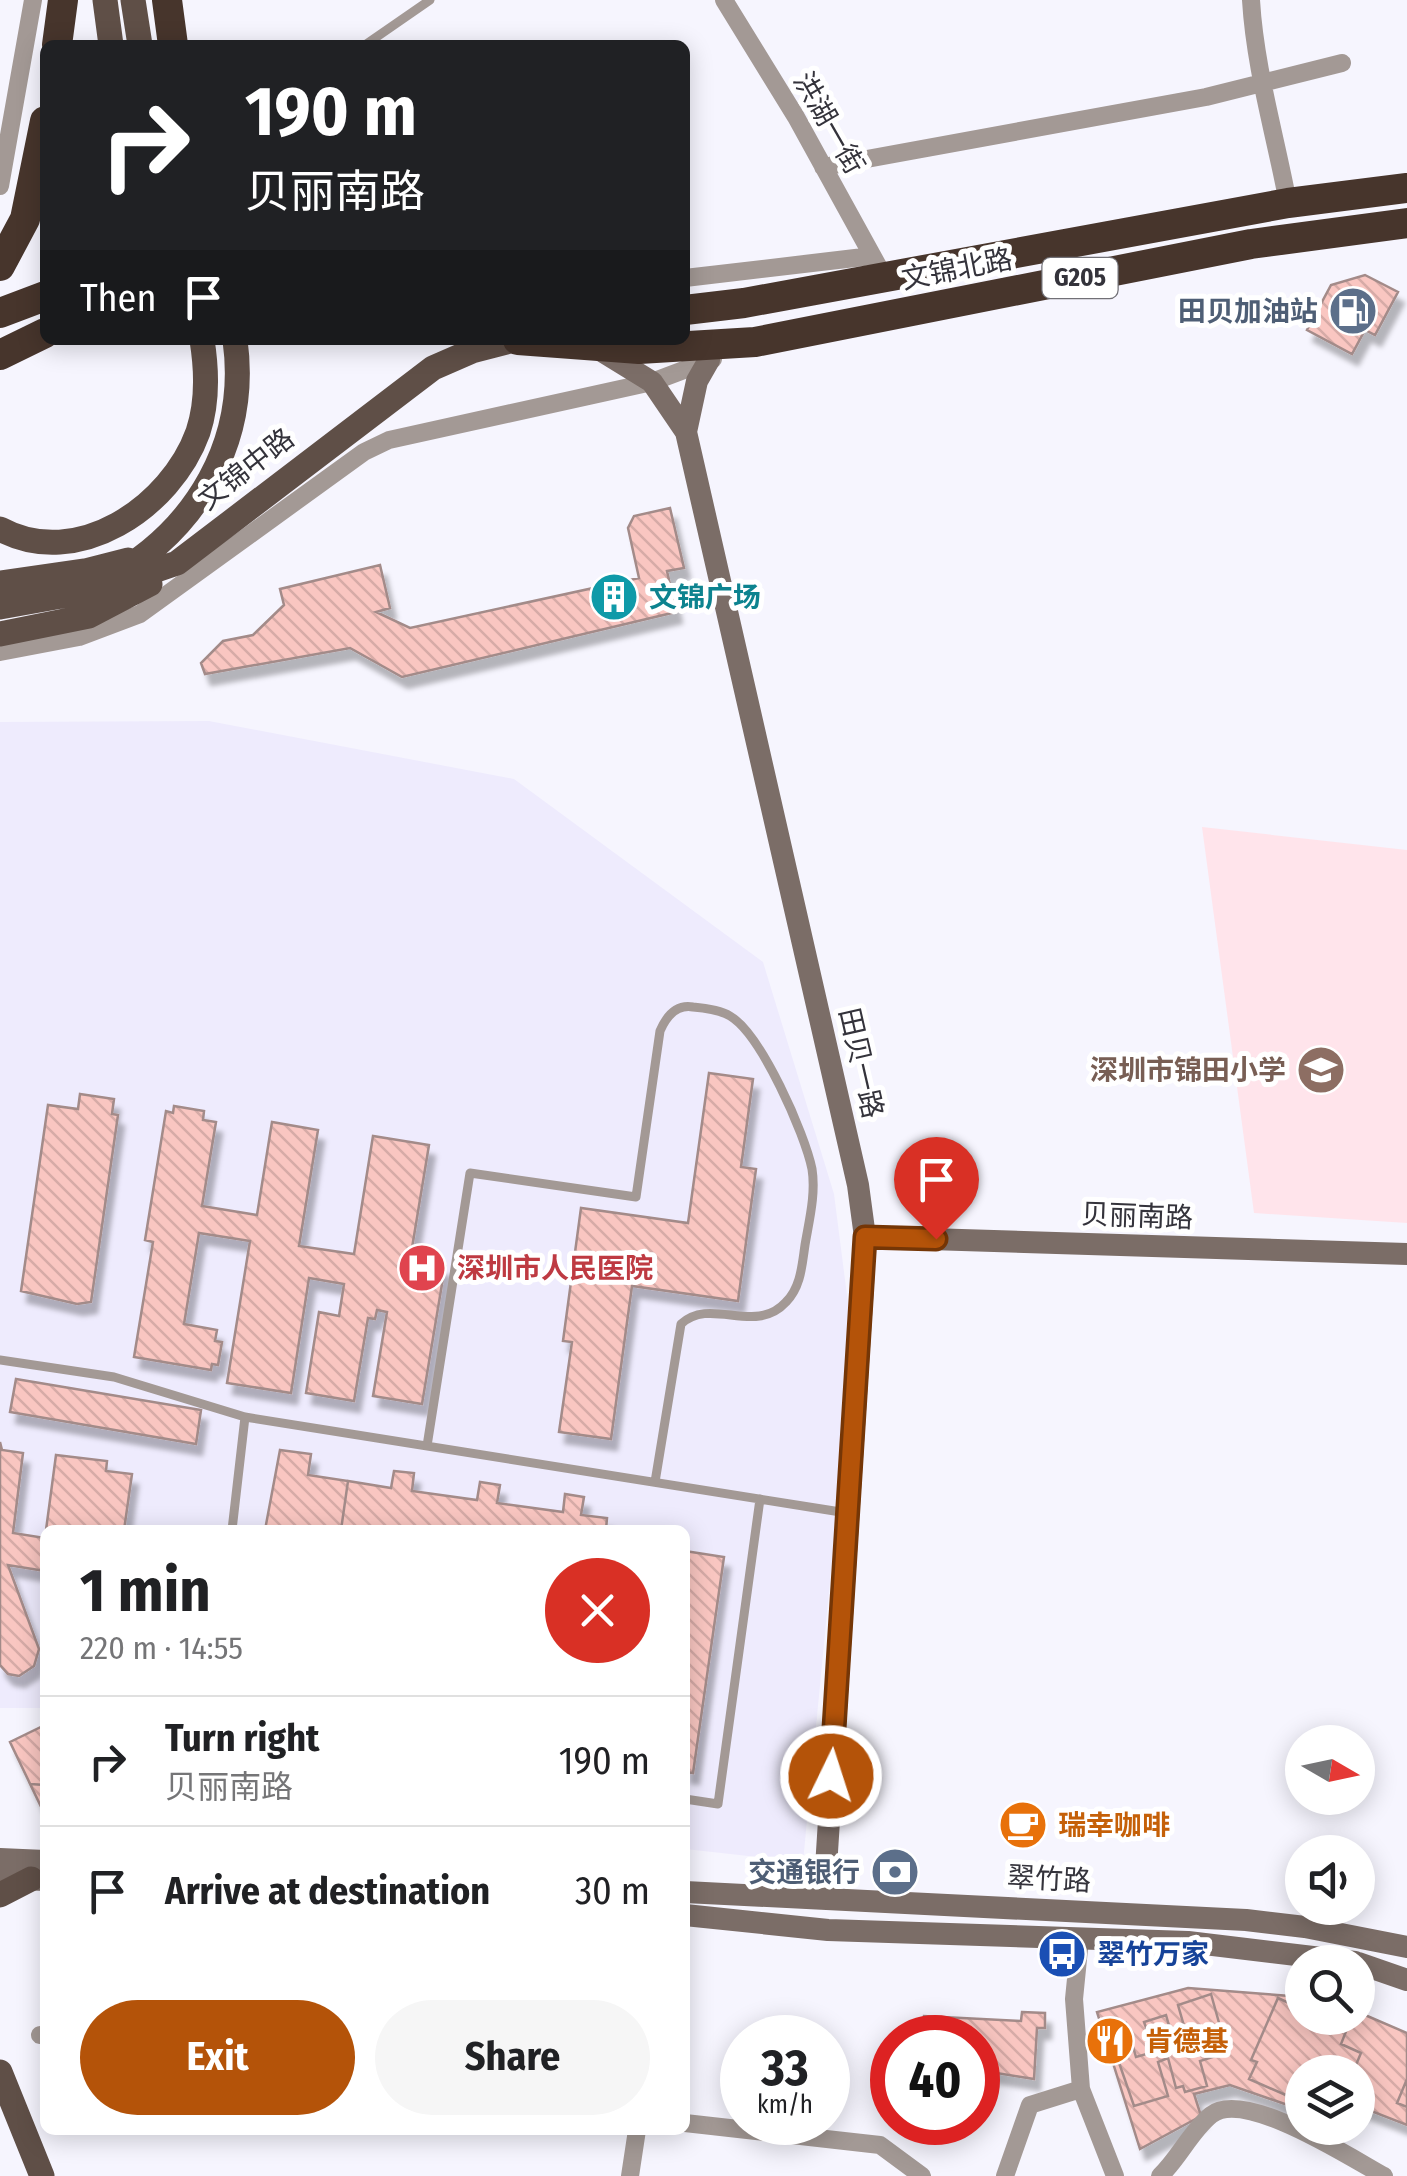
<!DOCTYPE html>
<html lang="en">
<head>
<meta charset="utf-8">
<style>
	body { margin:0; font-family:"Fira Sans Condensed","Noto Sans SC",sans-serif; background:#f6f6f6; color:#202124; height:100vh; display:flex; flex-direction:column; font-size:38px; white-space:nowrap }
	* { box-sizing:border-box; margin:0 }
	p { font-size:32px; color:#757577 }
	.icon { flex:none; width:55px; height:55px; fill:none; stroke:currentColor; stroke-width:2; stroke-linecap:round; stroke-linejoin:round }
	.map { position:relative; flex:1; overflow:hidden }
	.drawer { position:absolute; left:40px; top:1525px; width:650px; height:610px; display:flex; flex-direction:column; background:#fff; border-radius:15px; box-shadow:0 5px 25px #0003 }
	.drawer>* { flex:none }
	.hud { position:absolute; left:40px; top:40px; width:650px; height:305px; border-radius:15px; box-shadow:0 5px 25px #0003; background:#202124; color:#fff; overflow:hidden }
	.needle { width:65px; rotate:99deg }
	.buttons { position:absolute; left:1285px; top:1725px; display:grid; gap:20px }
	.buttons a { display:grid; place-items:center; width:90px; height:90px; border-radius:50%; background:#fff; box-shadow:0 5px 25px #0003; font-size:50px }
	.speed { position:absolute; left:720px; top:2015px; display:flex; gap:20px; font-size:50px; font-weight:700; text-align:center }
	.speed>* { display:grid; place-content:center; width:130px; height:130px; border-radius:50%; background:#fff; box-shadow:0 5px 25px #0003; line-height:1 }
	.speed small { font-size:25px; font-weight:400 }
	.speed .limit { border:15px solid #d22; background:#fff; color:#111 }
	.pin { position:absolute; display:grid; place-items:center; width:85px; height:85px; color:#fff; margin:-102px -42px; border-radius:50% 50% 50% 0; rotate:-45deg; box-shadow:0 0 10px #0007 }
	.pin .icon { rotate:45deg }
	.me { position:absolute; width:110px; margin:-55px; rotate:4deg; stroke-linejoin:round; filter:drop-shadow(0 0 8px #0008) }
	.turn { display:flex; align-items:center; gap:35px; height:210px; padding:0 40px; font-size:45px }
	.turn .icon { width:130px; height:130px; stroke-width:2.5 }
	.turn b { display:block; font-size:70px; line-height:85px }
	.then { display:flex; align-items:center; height:95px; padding:0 40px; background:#0003; gap:20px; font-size:38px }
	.round { display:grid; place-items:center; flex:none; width:105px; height:105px; border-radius:52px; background:#f6f6f6 }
	.headline { display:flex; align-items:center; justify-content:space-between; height:170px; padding:0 40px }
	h1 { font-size:60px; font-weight:700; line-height:75px }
	.cta { display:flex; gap:20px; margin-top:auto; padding:20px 40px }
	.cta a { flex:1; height:115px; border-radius:60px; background:#b45309; color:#fff; font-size:40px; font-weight:700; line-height:115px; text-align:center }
	.cta a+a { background:#f6f6f6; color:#202124 }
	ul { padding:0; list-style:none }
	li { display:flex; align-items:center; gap:30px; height:130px; padding:0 40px; border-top:2px solid #e0e0e0 }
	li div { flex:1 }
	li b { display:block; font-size:38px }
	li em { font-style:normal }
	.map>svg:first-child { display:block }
	.built { fill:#eeebfd }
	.education { fill:#ffe4eb }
	.building { fill:url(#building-back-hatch); stroke:#a38b89; stroke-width:2.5; filter:url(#shadow) }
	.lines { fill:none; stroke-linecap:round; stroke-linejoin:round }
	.lane { stroke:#a39995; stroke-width:9 }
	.street { stroke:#a39995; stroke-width:18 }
	.secondary { stroke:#7b6d67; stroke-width:22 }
	.primary { stroke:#5f4f47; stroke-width:25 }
	.highway { stroke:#47352c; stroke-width:30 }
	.route-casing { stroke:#753606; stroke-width:25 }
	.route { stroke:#b45309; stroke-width:18 }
	.labels { text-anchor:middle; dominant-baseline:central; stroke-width:10; stroke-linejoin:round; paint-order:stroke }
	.shield { fill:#fff; stroke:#717076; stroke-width:2.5 }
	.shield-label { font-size:25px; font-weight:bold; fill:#34333b }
	.street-label { font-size:28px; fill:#34333b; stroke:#fff }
	.service-label { font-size:28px; font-weight:bold; fill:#4e5e75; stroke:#fff; text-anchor:end }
	.culture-label { font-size:28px; font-weight:bold; fill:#0d838f; stroke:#fff; text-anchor:start }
	.education-label { font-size:28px; font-weight:bold; fill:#785e54; stroke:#fff; text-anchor:end }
	.health-label { font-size:28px; font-weight:bold; fill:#be3a42; stroke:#fff; text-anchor:start }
	.food-label { font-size:28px; font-weight:bold; fill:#c56008; stroke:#fff; text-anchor:start }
	.transit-label { font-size:28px; font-weight:bold; fill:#164399; stroke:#fff; text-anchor:start }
</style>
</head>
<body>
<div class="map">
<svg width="1407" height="2176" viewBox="0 0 1407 2176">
	<defs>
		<pattern id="building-back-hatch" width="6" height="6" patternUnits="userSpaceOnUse" patternTransform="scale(2.5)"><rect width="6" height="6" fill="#f9c6c1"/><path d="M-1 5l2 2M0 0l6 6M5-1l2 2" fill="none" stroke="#d6aba7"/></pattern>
		<filter id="shadow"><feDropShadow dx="6" dy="11" stdDeviation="2.5" flood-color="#0004"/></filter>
	</defs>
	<rect width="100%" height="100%" fill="#f6f5fe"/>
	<path class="built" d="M209 721 514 779 763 962 834 1194 853 1342 803 1862 685 1849V1530H45V1708H0V722Z"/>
	<path class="education" d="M1202 827 1407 850V1223L1254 1213Z"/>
	<path class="building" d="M1365 275 1398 292 1375 335 1365 330 1352 354 1307 330 1331 285Z
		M670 508 684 568 667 571 676 612 402 677 350 648 205 674 201 663 223 641 253 635 284 605 280 589 380 565 390 608 376 612 410 628 639 578 628 528 634 516Z
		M709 1073 753 1079 741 1167 756 1169 738 1301 632 1286 611 1439 559 1432 572 1342 563 1341 581 1208 688 1223Z
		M80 1094 114 1099 112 1114 118 1115 91 1302 77 1304 21 1291 48 1105 78 1109Z
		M174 1106 204 1111 203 1120 216 1122 202 1206 257 1215 272 1122 318 1130 299 1246 354 1254 373 1136 429 1145 410 1260 445 1266 422 1404 373 1396 387 1312 377 1310 375 1319 368 1318 354 1401 306 1393 319 1312 339 1316 344 1284 309 1278 291 1393 227 1383 250 1241 199 1233 184 1324 217 1330 215 1341 222 1342 218 1365 212 1364 211 1370 134 1357 153 1242 145 1240 166 1111 173 1113Z
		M16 1379 201 1410 196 1444 10 1412Z
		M0 1442 2 1450 23 1453 13 1533 45 1538V1571L8 1565 39 1649 34 1666 19 1676 8 1674 0 1665Z
		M280 1450 311 1454 308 1475 348 1481 341 1530H265Z
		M56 1455 107 1461 106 1471 132 1474 124 1530H46Z
		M394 1471 414 1473 412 1491 477 1500 480 1482 500 1485 497 1503 563 1512 565 1494 584 1497 581 1515 607 1518 606 1530H341L348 1481 391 1488Z
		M685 1551 724 1557 693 1773 685 1772Z
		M45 1725V1815L10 1742Z
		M30 1784 45 1785V1815Z
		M1188 1988 1302 1997V2018H1358V2012L1407 2033V2125L1358 2106V2072H1302V2110L1230 2085 1194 2094 1201 2116 1140 2149 1097 2012Z
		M1211 1994 1221 2030 1212 2033 1219 2055 1200 2061 1207 2086 1185 2092 1183 2086 1176 2088 1168 2058 1158 2062 1168 2096 1134 2106 1107 2028 1126 2023 1136 2057 1154 2052 1150 2041 1159 2038 1157 2030 1148 2033 1144 2022 1166 2015 1170 2029 1177 2027 1179 2035 1186 2033 1178 2005Z
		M1278 1998 1302 2009V2018H1322L1347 2029 1341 2044 1361 2053 1353 2072H1302V2102L1249 2079 1257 2062 1251 2060Z
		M1022 2012 1045 2013V2028H1037L1034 2079 978 2070V2038H922L924 2016 1021 2021Z
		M1407 2079V2107L1397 2103Z"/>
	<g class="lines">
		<path class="lane" d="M365 45 430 0
			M0 1360 114 1377 245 1417 847 1513
			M427 1446 470 1173 636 1197 660 1031C666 1017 676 1004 693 1007 705 1008 720 1010 730 1016 761 1034 805 1134 812 1169 816 1194 809 1221 805 1245 802 1265 801 1287 786 1302 755 1336 711 1296 681 1324L655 1482
			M232 1530 245 1417
			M685 1799 718 1804 760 1499"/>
		<path class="street" d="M724 0 796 117 883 275
			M1251 0C1255 68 1275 134 1288 203
			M823 167 1206 97 1342 63
			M0 186 33 0
			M685 278 872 256
			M0 652 79 637 140 614 364 452 389 440 652 382 713 359
			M1080 1939 1074 1999 1081 2089 1115 2176
			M40 2035 45 2036
			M685 2123 880 2145 922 2176
			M630 2176 637 2130
			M1005 2176 1030 2105 1081 2089
			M1160 2176C1179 2158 1191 2131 1211 2115 1244 2088 1351 2158 1384 2176"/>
		<path class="secondary" d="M600 350 652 382 686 432 858 1185 865 1237 863 1285 824 1899
			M686 432 697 381 709 360
			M865 1237 1407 1254
			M0 1859 45 1861
			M0 1878 45 1880
			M685 1892 1246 1920 1305 1927 1407 1947
			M685 1915 828 1930 1188 1942 1355 1962
			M1358 1963 1407 1980"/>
		<path class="primary" d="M105 0 111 45
			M133 0 140 45
			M0 529C77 571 171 507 198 432 208 402 207 371 202 340
			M108 579C197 530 249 441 235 340
			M0 583 85 571 128 560
			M0 607 101 589 177 563 433 368 472 351 514 340
			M0 634 89 616 150 584
			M0 1895 31 1879
			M0 2072 42 2176"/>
		<path class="highway" d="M167 0 173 45
			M57 45 63 0
			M0 266 25 219 45 121
			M685 310 744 303 1288 203 1407 188
			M0 313 45 296
			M518 340 639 349 755 342 1251 244 1407 223
			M0 355 45 333"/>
	</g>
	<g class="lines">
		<g class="route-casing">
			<path id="route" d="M831 1776 865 1237 936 1239"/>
		</g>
		<use href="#route" class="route"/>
	</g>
	<defs>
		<g id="fuel-disc" transform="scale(2.5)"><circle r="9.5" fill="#5c6f8a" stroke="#fff"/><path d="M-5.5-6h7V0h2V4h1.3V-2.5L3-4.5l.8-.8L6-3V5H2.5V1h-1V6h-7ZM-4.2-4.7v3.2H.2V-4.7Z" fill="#fff"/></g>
		<g id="building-disc" transform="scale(2.5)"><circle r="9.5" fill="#0f9aa8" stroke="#fff"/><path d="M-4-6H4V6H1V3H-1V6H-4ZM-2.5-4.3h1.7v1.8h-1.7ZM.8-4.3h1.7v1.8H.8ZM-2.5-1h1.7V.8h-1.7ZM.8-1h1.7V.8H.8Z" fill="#fff"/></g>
		<g id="school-disc" transform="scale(2.5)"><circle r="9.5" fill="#8d6e63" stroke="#fff"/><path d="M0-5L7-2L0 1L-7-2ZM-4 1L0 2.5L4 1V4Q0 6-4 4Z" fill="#fff"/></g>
		<g id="hospital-disc" transform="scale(2.5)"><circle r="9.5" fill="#e0444e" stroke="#fff"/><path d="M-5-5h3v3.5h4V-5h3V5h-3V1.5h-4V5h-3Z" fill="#fff"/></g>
		<g id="cafe-disc" transform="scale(2.5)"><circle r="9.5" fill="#e8710a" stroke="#fff"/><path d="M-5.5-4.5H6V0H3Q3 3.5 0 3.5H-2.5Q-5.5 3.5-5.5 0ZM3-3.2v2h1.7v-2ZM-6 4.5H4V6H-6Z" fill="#fff"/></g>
		<g id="bank-disc" transform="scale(2.5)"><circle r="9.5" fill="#5c6f8a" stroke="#fff"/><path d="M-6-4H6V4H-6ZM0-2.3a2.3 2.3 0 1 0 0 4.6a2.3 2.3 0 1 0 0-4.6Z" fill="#fff"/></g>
		<g id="bus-disc" transform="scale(2.5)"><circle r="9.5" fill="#1a4fb4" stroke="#fff"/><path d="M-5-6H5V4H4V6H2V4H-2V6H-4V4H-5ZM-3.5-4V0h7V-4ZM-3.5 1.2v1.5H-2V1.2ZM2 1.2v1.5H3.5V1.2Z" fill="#fff"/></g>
		<g id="restaurant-disc" transform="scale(2.5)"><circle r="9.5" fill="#e8710a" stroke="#fff"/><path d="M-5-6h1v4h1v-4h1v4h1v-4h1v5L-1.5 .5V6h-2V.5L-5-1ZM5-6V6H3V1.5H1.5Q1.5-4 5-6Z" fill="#fff"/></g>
	</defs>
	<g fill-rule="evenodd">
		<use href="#fuel-disc" x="1353" y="311"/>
		<use href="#building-disc" x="614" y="597"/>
		<use href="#school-disc" x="1321" y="1070"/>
		<use href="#hospital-disc" x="422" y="1268"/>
		<use href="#cafe-disc" x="1023" y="1825"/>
		<use href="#bank-disc" x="895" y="1872"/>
		<use href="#bus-disc" x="1062" y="1954"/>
		<use href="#restaurant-disc" x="1110" y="2041"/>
	</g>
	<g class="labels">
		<rect class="shield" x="1042.5" y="258" width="75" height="40" rx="8"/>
		<g class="shield-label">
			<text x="1080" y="278">G205</text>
		</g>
		<g class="street-label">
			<text transform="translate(829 123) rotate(60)">洪湖一街</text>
			<text transform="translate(957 269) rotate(-11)">文锦北路</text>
			<text transform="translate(246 469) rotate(-38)">文锦中路</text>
			<text transform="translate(861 1063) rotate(77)">田贝一路</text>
			<text transform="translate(1137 1216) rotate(2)">贝丽南路</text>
			<text transform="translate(1049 1879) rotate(3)">翠竹路</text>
		</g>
		<g class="service-label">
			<text x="1318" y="311">田贝加油站</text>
			<text x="860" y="1872">交通银行</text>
		</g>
		<g class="culture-label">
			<text x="649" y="597">文锦广场</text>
		</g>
		<g class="education-label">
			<text x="1286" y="1070">深圳市锦田小学</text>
		</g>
		<g class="health-label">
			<text x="457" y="1268">深圳市人民医院</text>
		</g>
		<g class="food-label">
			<text x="1058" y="1825">瑞幸咖啡</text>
			<text x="1145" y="2041">肯德基</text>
		</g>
		<g class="transit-label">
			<text x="1097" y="1954">翠竹万家</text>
		</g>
	</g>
</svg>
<div class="buttons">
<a><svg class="needle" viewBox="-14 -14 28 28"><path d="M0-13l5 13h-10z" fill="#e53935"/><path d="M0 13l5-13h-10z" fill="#757577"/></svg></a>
<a><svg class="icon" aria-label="sound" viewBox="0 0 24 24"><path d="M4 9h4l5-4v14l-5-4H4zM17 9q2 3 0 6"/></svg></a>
<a><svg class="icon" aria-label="search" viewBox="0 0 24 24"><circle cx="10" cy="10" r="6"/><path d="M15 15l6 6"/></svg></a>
<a><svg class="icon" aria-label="layers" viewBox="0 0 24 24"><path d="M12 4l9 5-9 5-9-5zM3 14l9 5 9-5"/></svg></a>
</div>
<div class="speed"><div>33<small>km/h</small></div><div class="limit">40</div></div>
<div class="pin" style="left:936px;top:1239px;background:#d93025"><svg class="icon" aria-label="arrive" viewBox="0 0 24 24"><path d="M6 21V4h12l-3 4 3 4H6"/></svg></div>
<svg class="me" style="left:831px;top:1776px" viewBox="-20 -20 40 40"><circle r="17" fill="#b45309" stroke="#fff" stroke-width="3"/><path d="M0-11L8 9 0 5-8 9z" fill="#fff"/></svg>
<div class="hud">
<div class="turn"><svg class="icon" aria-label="right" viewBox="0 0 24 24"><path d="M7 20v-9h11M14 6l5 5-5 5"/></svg><div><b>190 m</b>贝丽南路</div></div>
<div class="then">Then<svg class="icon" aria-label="arrive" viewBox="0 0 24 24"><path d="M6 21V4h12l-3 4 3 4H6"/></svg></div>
</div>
<section class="drawer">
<div class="headline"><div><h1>1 min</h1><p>220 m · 14:55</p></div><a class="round" style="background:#d93025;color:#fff"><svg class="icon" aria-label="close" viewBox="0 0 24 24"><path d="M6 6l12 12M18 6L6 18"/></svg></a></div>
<ul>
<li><svg class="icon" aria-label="right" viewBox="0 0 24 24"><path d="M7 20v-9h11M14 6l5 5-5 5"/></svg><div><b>Turn right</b><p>贝丽南路</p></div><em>190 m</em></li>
<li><svg class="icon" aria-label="arrive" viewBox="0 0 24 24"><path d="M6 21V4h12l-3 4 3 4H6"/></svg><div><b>Arrive at destination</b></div><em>30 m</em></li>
</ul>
<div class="cta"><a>Exit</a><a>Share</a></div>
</section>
</div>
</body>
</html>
